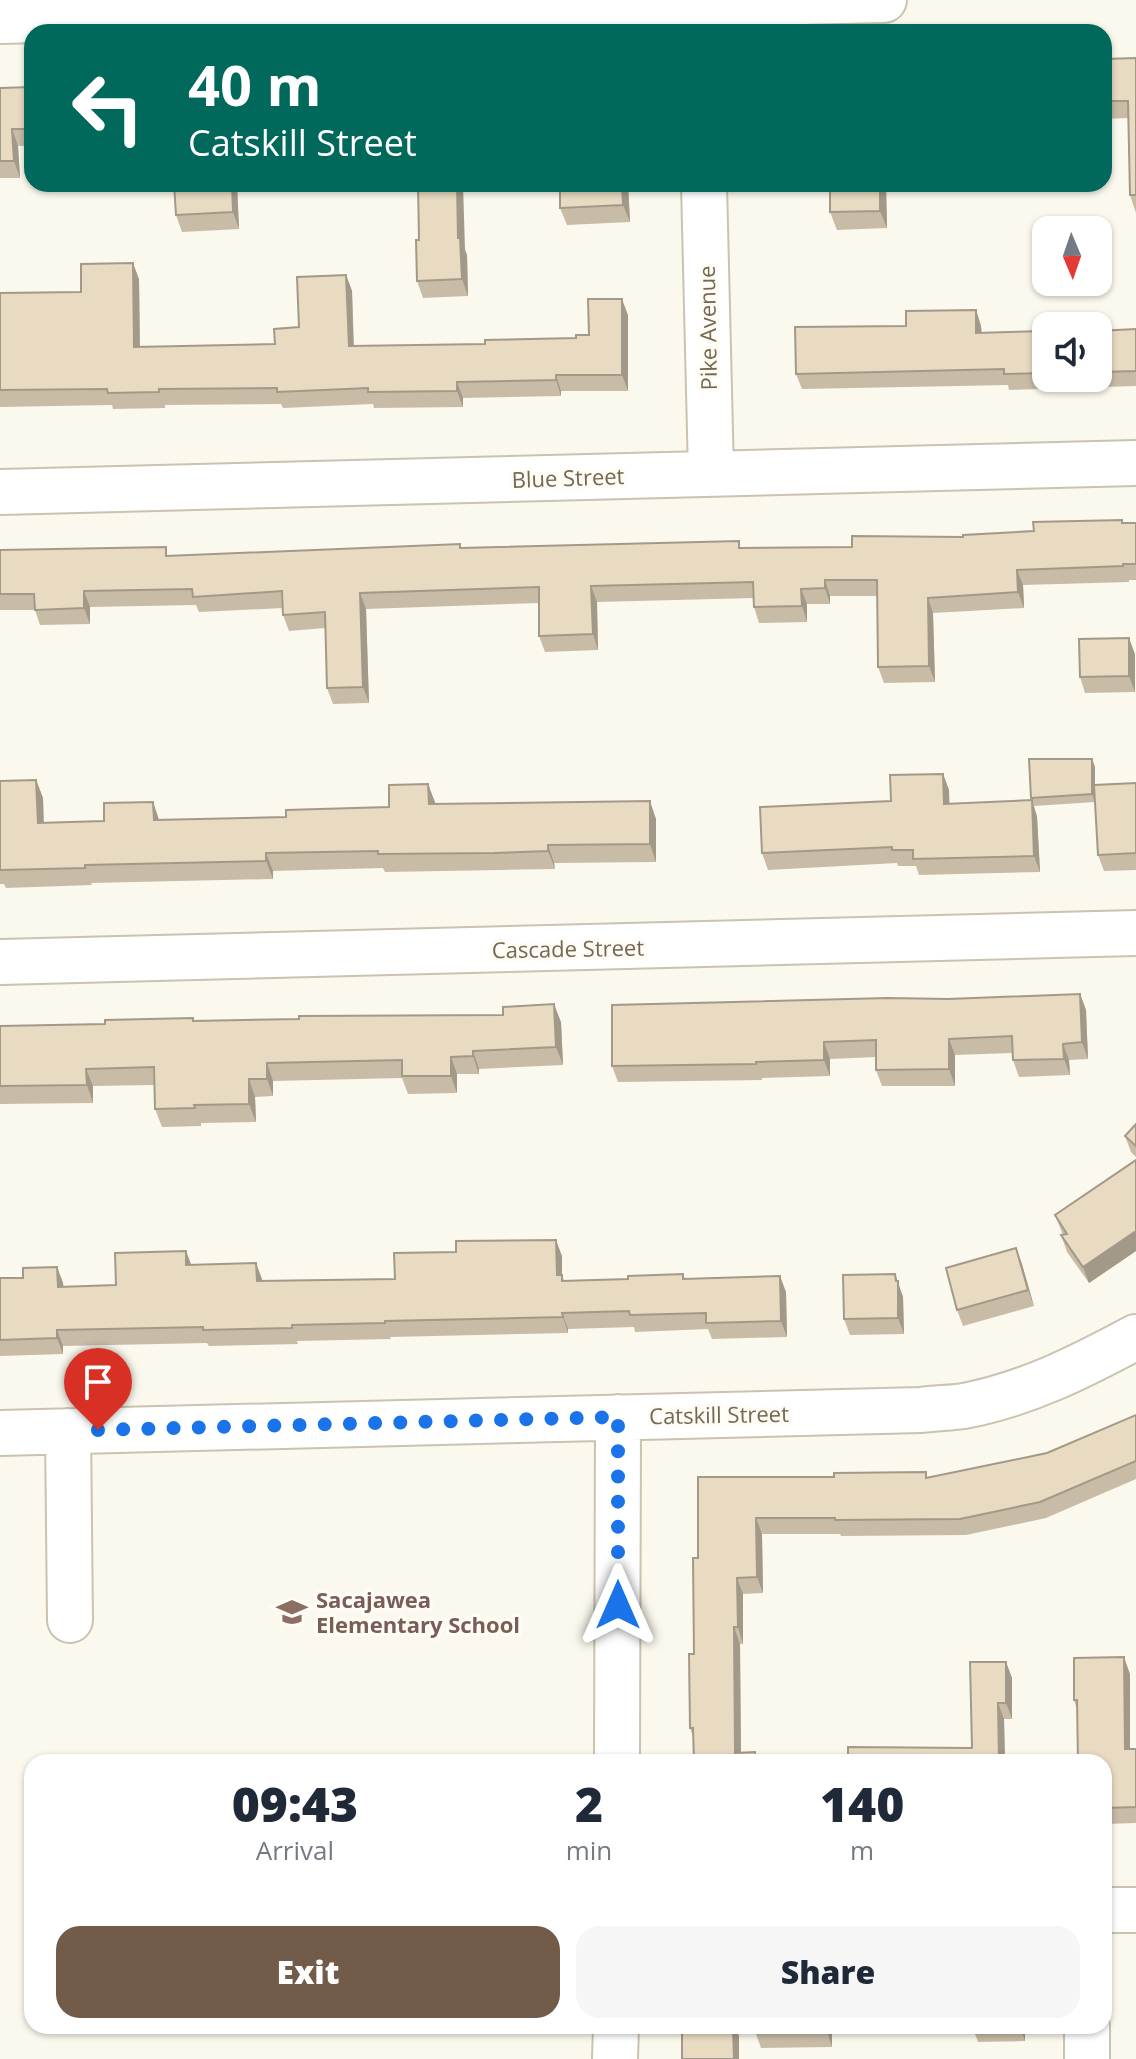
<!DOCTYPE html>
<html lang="en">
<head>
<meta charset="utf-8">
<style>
	body { margin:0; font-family:"Open Sans",sans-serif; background:#f6f6f7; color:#1f2937; height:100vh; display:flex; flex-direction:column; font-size:30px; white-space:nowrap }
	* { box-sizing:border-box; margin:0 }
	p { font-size:26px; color:#747a83 }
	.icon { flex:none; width:44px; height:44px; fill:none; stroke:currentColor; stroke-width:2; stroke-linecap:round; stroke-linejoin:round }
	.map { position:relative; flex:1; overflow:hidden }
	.drawer { position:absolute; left:24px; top:1754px; width:1088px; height:280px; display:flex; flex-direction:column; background:#fff; border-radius:24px; box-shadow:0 2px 6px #0004 }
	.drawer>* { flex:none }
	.top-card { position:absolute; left:24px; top:24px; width:1088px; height:168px; border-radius:24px; box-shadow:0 2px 6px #0004; background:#00695c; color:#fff; overflow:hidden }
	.needle { width:52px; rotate:178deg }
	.controls { position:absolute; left:1032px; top:216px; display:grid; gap:16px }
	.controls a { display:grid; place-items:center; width:80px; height:80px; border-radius:16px; background:#fff; box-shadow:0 2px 6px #0004; font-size:40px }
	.pin { position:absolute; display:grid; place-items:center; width:68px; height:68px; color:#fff; margin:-82px -34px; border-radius:50% 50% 50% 0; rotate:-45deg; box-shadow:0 0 8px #0007 }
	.pin .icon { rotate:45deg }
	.me { position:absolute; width:88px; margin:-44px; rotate:0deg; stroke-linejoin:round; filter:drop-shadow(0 0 6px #0008) }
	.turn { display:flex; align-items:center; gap:28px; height:168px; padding:0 32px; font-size:36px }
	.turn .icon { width:104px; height:104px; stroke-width:2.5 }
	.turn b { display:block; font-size:56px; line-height:68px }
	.eta { display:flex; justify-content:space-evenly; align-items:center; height:136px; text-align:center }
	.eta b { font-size:48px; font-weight:800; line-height:56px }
	.cta { display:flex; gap:16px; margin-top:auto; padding:16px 32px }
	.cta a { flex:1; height:92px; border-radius:24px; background:#725b49; color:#fff; font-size:32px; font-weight:800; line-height:92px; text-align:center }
	.cta a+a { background:#f6f6f7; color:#1f2937 }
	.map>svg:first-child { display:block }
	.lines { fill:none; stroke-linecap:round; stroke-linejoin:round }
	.minor-casing { stroke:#cbc2b0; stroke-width:48 }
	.minor { stroke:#fff; stroke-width:44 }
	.wall { fill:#c8bca7 }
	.shaded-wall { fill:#a39988 }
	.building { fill:#e9dbc2; stroke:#a39988; stroke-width:2 }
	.route { stroke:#1a73e8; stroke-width:14; stroke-dasharray:0 25.2 }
	.labels { text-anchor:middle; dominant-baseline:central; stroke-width:7; stroke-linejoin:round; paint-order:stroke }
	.street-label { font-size:22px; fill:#756751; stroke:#fefcf4 }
	.education-label { font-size:22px; font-weight:bold; fill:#785e54; stroke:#fefcf4; text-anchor:start }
</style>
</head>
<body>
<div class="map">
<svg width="1136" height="2059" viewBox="0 0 1136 2059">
	<rect width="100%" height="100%" fill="#fbf9ed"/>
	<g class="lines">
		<g class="minor-casing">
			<path id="minor" d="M0 21 884 0
				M704 184 711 473
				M0 492 1136 463
				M0 962 1136 933
				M68 1431 70 1620
				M0 1433 921 1410C936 1408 950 1408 964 1406 1027 1394 1080 1367 1136 1337
				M617 1762 618 1417
				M1104 1910H1136
				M1087 2026V2059
				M615 2059 616 2026"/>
		</g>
		<use href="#minor" class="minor"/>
	</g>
	<path class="wall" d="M1136 58V213L1130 195 1128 118 1104 119V59Z
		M32 87V146H18L20 178H0V88Z
		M237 184 239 229 182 232 176 215Z
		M628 184 630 222 567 225 560 208Z
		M886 184 887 228 837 230 830 212Z
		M1033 184H1082V191H1035Z
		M419 240 465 250 467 255 468 296 423 298 417 281Z
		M346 275 352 291 354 346 485 344 576 338 589 335 628 315V391H561V396L463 398V407L374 408 373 404 283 408 281 404 165 405V408L113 409 112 405 0 407V293L81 292 139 279 140 347 275 344 299 327Z
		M976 310 981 326 982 333 1046 331V378H1098V331L1136 329V386L1009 390 1008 385 802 389 796 374 906 326Z
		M1122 520 1123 523H1136V580H1129V582L1023 585 1024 608 933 613 935 682 884 683 878 667 877 596H830V604H807V622L759 623 754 607V598L597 602 598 650 545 652 539 636V603L366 609 369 703 333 704 327 688 325 628 289 631 283 615V608L199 612 196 605 90 607V624L40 625 35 610H0V550L169 556 461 548 852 547 1034 531Z
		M1135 654V692L1085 693 1080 677Z
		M1092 759 1095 767V785L1136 783V870L1104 871 1098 855 1095 802 1034 806 1031 798Z
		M943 774 949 790V804L1037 816 1040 872 919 875 916 866H898L897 863 768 870 762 853 891 801Z
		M36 780 43 798 44 823 104 821 153 802 159 820 286 817 435 802V804L656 819V862L554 863 555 869 501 870 385 872 383 868 273 871V879L91 883 92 885 6 888 4 884H0V781Z
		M1080 994 1086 1010 1088 1059 1069 1060 1070 1075 1019 1077 1013 1060 1012 1053 955 1055V1086H882L876 1070V1057L830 1059V1076L762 1078V1080L618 1082 612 1066 948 999Z
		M193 1018 194 1021 561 1022 563 1065 479 1069V1074H457V1093L408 1094 402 1078 273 1081V1096L255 1097 256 1122 201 1123V1126L162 1127 155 1109V1085L93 1086V1103L0 1104V1026L105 1024Z
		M1136 1124V1157L1131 1152 1125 1136Z
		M1136 1160V1251L1089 1283 1067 1252 1061 1235H1063L1055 1215Z
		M1016 1248 1034 1306 963 1326 957 1310Z
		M186 1251 191 1265 262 1279V1281L395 1279 562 1256V1276L564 1281 628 1279 683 1274 685 1279 786 1292 787 1337 712 1339 708 1329 635 1332 634 1327 568 1329V1333L390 1337 391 1339 297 1341 298 1344 209 1346 207 1343 63 1346V1354L0 1356V1278H23L57 1267 63 1283 64 1287 116 1285Z
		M895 1274 903 1297 904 1334 850 1335 844 1319Z
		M1136 1415V1479L1046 1518 966 1535 841 1536 840 1534H762L763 1593 743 1594V1644H740L741 1753 758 1762 693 1737 690 1728 694 1654 698 1558V1477L928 1478 1047 1453Z
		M1006 1662 1012 1678V1719H1004L1005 1762H848L972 1748Z
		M1130 1674V1749H1136V1823L1104 1824V1762L1077 1710 1074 1700Z
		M832 2026V2047L761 2048 755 2031Z
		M972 2026H1025V2041L978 2042Z"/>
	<path class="shaded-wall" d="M12 129 18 146 20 178 14 161Z
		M232 184H237L239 229 233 212Z
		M457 184H463L465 250 467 255 468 296 462 279 458 238Z
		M622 184H628L630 222 623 205Z
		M880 184H886L887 228 880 211Z
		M133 263 139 279 140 363 134 347Z
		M346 275 352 291 354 362 349 346Z
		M622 299 628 315V391L622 375Z
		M976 310 981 326 982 348 976 333Z
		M556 375 561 391V396L556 380Z
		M457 382 463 398V407L457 391Z
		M1017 570 1023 585 1024 608 1018 592Z
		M825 580 830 596V604L825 588Z
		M591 586 597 602 598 650 593 634Z
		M801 589 807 604V622L802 606Z
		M84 591 90 607V624L84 608Z
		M360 593 366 609 369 703 363 687Z
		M928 598 933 613 935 682 929 666Z
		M1129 638 1135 654V692L1129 676Z
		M1092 759 1095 767V802L1092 794Z
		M943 774 949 790 950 820 944 804Z
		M36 780 43 798 44 841 38 823Z
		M428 784 435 802V822L429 804Z
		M1032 800 1037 816 1040 872 1034 856Z
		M650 801 656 819V862L650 844Z
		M153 802 159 820H154Z
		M548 845 554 863 555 869 548 851Z
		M266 853 273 871V879L266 861Z
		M1080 994 1086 1010 1088 1059 1082 1042Z
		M554 1004 561 1022 563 1065 556 1047Z
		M949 1039 955 1055V1086L949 1069Z
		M824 1042 830 1059V1076L824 1060Z
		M1063 1044 1069 1060 1070 1075 1064 1059Z
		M473 1051 479 1069V1074L473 1056Z
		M451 1057 457 1074V1093L451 1076Z
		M267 1063 273 1081V1096L267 1079Z
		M86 1069 93 1086V1103L87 1085Z
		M249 1079 255 1097 256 1122 249 1104Z
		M1136 1231V1251L1089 1283 1083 1267Z
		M556 1240 562 1256V1276L568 1291 557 1275Z
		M1016 1248 1022 1264 1034 1306 1028 1290Z
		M186 1251 192 1267 186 1265Z
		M256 1263 262 1279 263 1297 257 1281Z
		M57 1267 63 1283 64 1303 58 1287Z
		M895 1274 903 1297 904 1334 898 1318Z
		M780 1276 786 1292 787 1337 781 1321Z
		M562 1313 568 1329V1333L563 1317Z
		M57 1330 63 1346V1354L57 1338Z
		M756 1518 762 1534 763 1593 757 1577Z
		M737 1578 743 1594V1644L738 1627Z
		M734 1627 740 1644 741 1762 735 1753Z
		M1124 1657 1130 1674V1765L1125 1749Z
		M1006 1662 1012 1678V1719L1006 1703Z
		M998 1703 1004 1719 1005 1762H999Z
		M733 2026H735L739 2036V2059H734Z
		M827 2026H832V2047L827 2031Z
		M1020 2026H1025V2041Z"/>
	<path class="building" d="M1136 58V195H1130L1128 101H1104V59Z
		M32 87V129H12L14 161H0V88Z
		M174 184H232L233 212 176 215Z
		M418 184H457L458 238H460L462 279 417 281 416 240H419Z
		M560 184H622L623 205 560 208Z
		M830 184H880V211L830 212Z
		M133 263 134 347 275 344 274 329 299 327 297 277 346 275 349 346 485 344V340L576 338V335H589L588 299H622V375H556V380L457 382V391L368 392V388L277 392V388L159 389V392L108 393 107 389 0 390V293L81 292V264Z
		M976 310V333L1046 331V373L1004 374V369L796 374 795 327 906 326V311Z
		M1136 329V371L1098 372V331Z
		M1122 520V523H1136V564H1123V566L1017 570 1018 592 928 598 929 666 878 667 877 580H825V588L801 589 802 606 754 607 753 582 591 586 593 634 539 636V587L360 593 363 687 327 688 325 612 283 615 282 591 193 597 192 589 84 591V608L35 610 34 594H0V550L166 547V556L460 544V548L739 541V548L852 547V536L963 537V535L1034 531 1033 522Z
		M1129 638V676L1080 677 1079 639Z
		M1029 759H1092V794L1031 798Z
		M943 774 944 804 1032 800 1034 856 913 859V850H892V847L762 853 760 807 891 801 890 775Z
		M36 780 38 823 104 821V803L153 802 154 820 286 817V810L389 807V785L428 784 429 804 650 801V844L548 845V851L494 853 378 854V851L266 853V861L85 865V868L0 870V781Z
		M1136 783V853L1098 855 1094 785Z
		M1080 994 1082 1042 1063 1044 1064 1059 1013 1060 1012 1036 949 1039V1069L876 1070V1040L824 1042V1060L756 1062V1064L612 1066V1005L887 998 948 999Z
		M554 1004 556 1047 473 1051V1056L451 1057V1076H402V1060L267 1063V1079H249V1104L194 1105 195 1108 155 1109 154 1067 86 1069 87 1085 0 1086V1026L105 1024V1020L193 1018V1021L299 1019V1016L503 1015V1007Z
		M1136 1124V1146L1125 1136Z
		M1136 1160V1231L1083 1267 1061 1235 1067 1234 1055 1215Z
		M556 1240 557 1275H562V1281L628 1279V1276L683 1274V1279L780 1276 781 1321 706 1323V1313L630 1315 629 1311 562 1313 563 1317 385 1321V1323L292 1325V1328L203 1330V1327L57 1330V1338L0 1340V1278H23V1268L57 1267 58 1287 116 1285 115 1253 186 1251V1265L256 1263 257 1281 395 1279 394 1253 456 1252V1241Z
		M1016 1248 1028 1290 957 1310 946 1268Z
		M895 1274 896 1281H898V1318L844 1319 843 1275Z
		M1136 1415V1461L1040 1502 960 1519 835 1520V1518H756L757 1577 737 1578 738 1627H734L735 1753 755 1752V1762H694L693 1728H690L689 1654H694L693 1558H698V1477H834V1473L926 1472V1478L1047 1453Z
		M1124 1657 1125 1749H1136V1807L1104 1808V1762H1078L1077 1700H1074V1658Z
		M970 1662H1006V1703H998L999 1762H848V1747L972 1748Z
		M682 2026H733L734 2059H682Z
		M755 2026H827V2031H755Z"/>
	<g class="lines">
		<path class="route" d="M98 1430 618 1417V1605"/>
	</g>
	<defs>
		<g id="school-bare" transform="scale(2.4)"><path d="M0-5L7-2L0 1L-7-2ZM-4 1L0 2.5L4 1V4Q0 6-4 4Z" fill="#8d6e63" stroke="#fefcf4" stroke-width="2.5" paint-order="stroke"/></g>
	</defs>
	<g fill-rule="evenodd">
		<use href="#school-bare" x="292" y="1612"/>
	</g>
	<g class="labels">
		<g class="street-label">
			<text transform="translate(707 328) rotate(-91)">Pike Avenue</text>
			<text transform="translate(568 477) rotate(-2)">Blue Street</text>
			<text transform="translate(568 948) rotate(-1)">Cascade Street</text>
			<text transform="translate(719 1414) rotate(-1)">Catskill Street</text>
		</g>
		<g class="education-label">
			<text x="316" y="1599">Sacajawea<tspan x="316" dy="25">Elementary School</tspan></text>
		</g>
	</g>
</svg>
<div class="controls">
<a><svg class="needle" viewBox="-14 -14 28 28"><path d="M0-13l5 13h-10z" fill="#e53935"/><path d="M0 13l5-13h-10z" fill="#747a83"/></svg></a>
<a><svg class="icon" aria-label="sound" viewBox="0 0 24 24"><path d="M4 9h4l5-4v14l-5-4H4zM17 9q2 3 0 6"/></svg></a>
</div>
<div class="pin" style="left:98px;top:1430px;background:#d93025"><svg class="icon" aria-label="arrive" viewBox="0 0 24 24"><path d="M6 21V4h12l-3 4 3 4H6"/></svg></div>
<svg class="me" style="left:618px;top:1605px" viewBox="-20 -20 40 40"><path d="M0-17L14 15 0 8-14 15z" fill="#1a73e8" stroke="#fff" stroke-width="4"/></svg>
<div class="top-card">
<div class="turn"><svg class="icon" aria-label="left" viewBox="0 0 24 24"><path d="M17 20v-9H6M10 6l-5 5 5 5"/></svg><div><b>40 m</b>Catskill Street</div></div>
</div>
<section class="drawer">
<div class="eta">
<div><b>09:43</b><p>Arrival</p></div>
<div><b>2</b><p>min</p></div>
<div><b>140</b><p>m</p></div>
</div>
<div class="cta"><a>Exit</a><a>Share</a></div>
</section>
</div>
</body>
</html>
